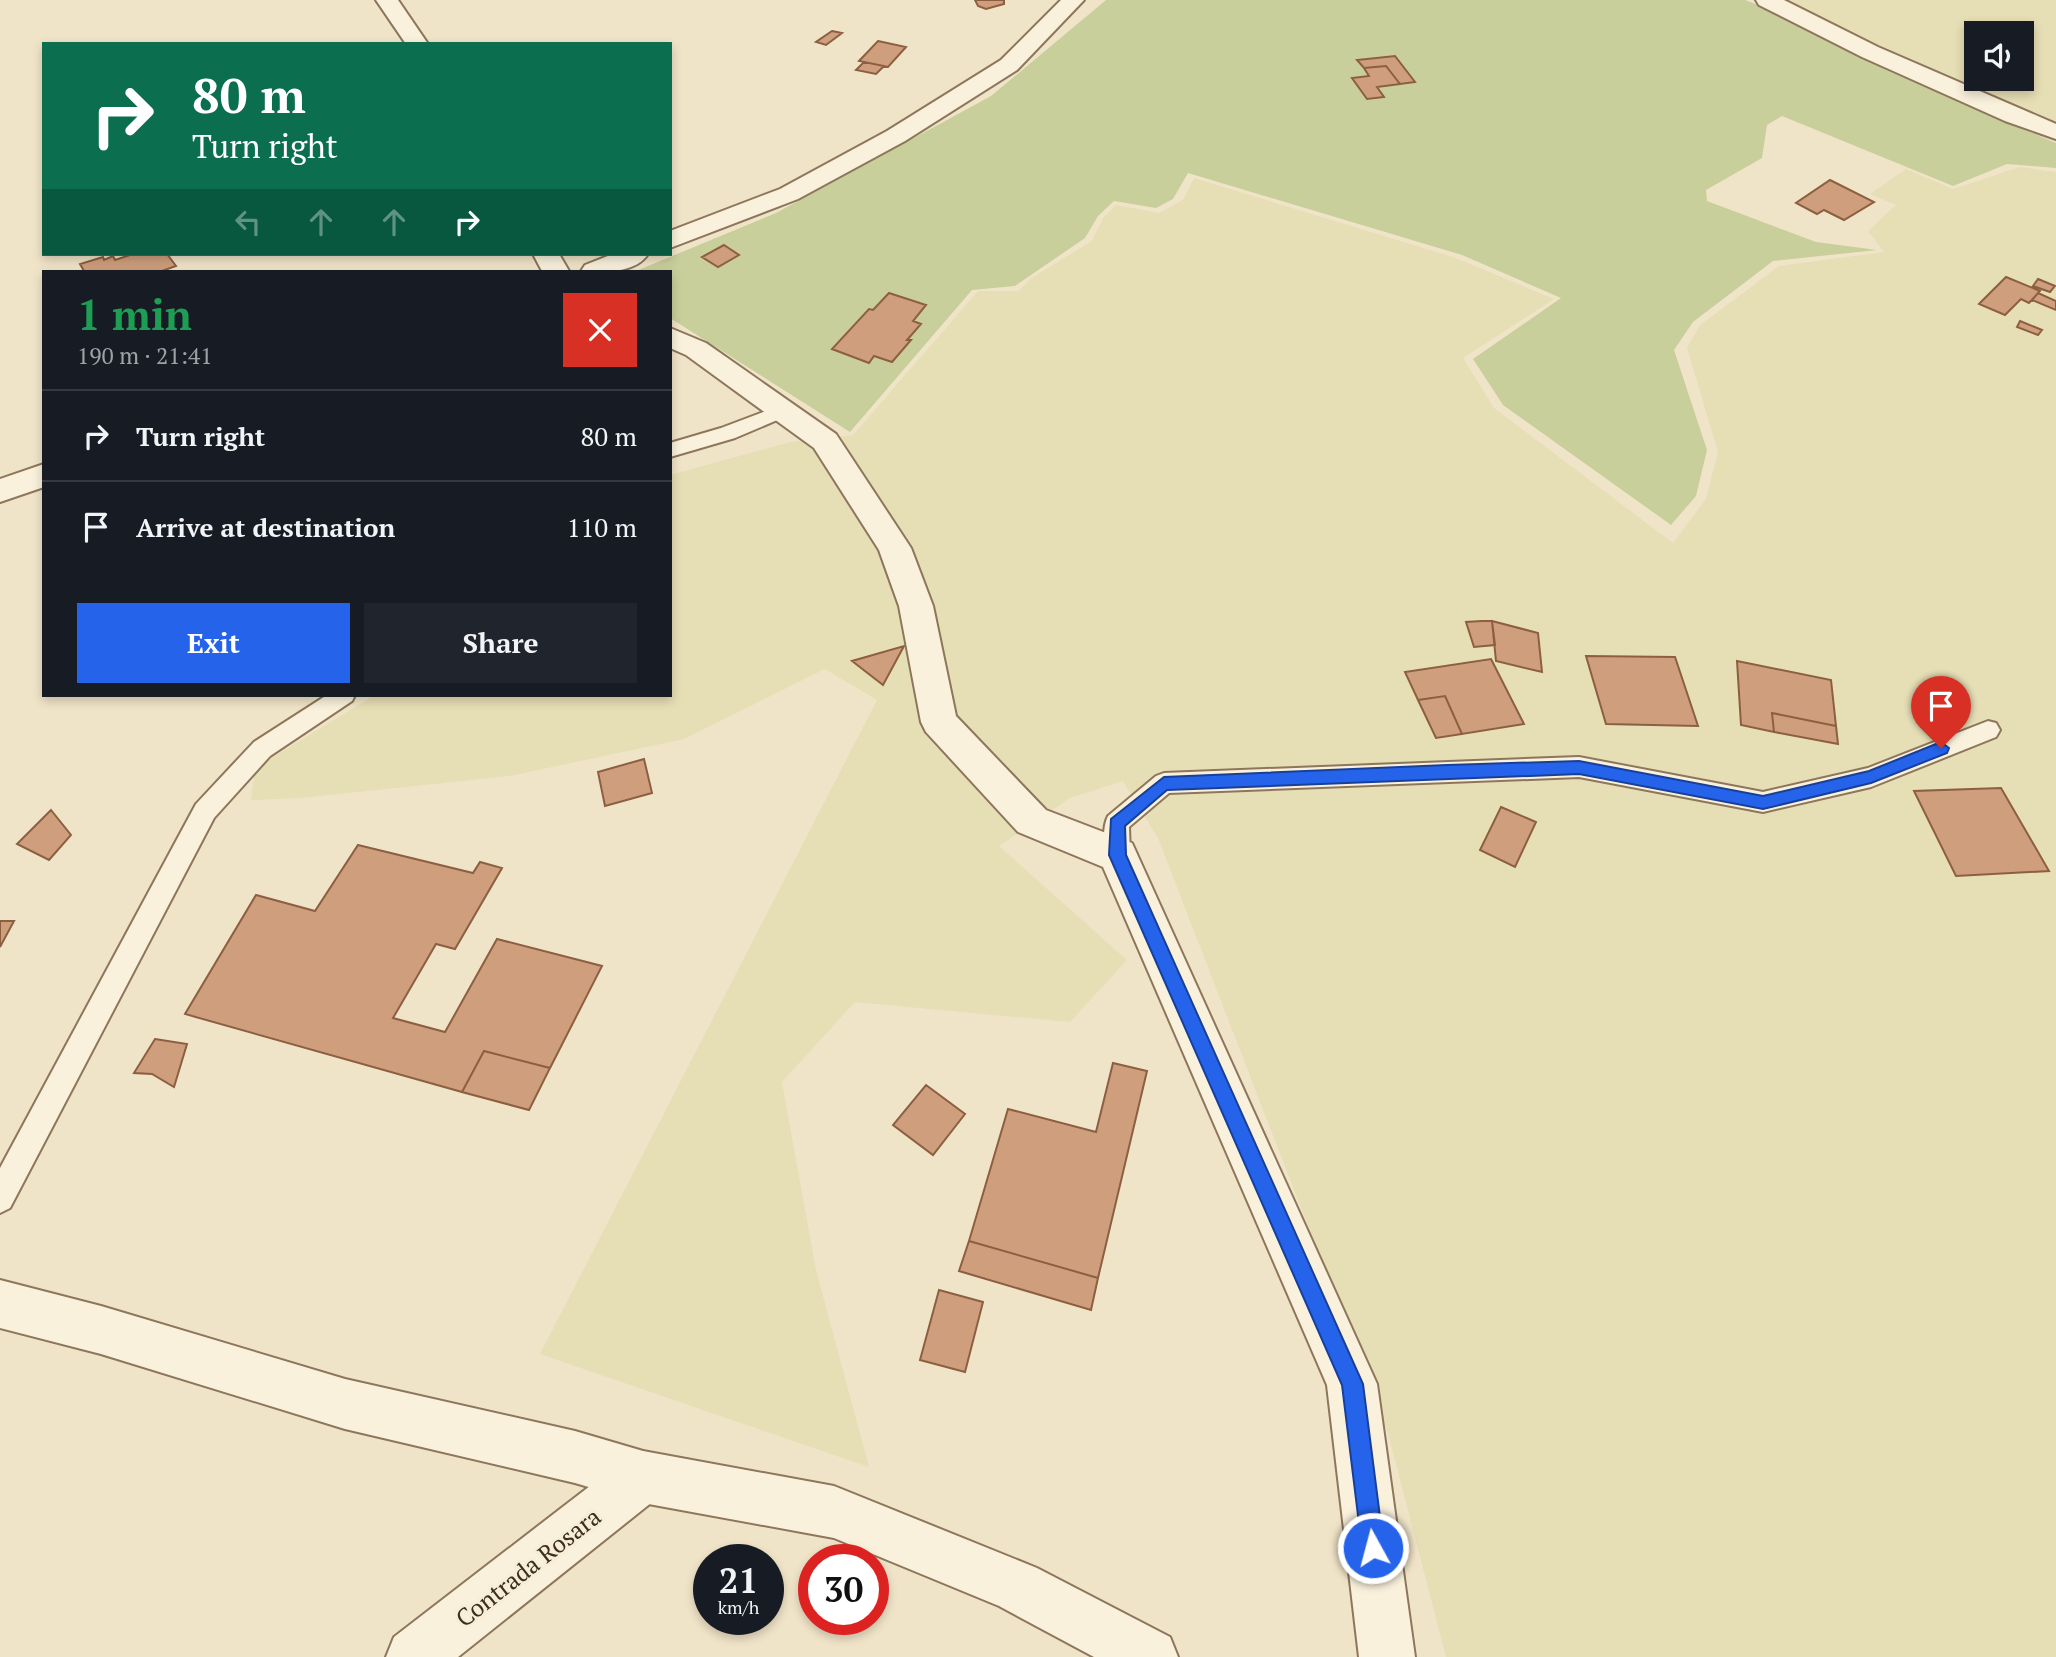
<!DOCTYPE html>
<html lang="en">
<head>
<meta charset="utf-8">
<style>
	body { margin:0; font-family:"PT Serif",serif; background:#20242c; color:#f1f3f6; height:100vh; display:flex; flex-direction:column; font-size:26px; white-space:nowrap }
	* { box-sizing:border-box; margin:0 }
	p { font-size:23px; color:#9ea1a6 }
	.icon { flex:none; width:38px; height:38px; fill:none; stroke:currentColor; stroke-width:2; stroke-linecap:round; stroke-linejoin:round }
	.map { position:relative; flex:1; overflow:hidden }
	.side { position:absolute; left:42px; top:270px; width:630px; height:427px; display:flex; flex-direction:column; background:#171b24; border-radius:0px; box-shadow:0 4px 10px #0003 }
	.side>* { flex:none }
	.guide { position:absolute; left:42px; top:42px; width:630px; height:214px; border-radius:0px; box-shadow:0 4px 10px #0003; background:#0b6e4f; color:#fff; overflow:hidden }
	.controls { position:absolute; left:1964px; top:21px; display:grid; gap:14px }
	.controls a { display:grid; place-items:center; width:70px; height:70px; border-radius:0px; background:#171b24; box-shadow:0 4px 10px #0003; font-size:35px }
	.speed { position:absolute; left:693px; top:1544px; display:flex; gap:14px; font-size:35px; font-weight:700; text-align:center }
	.speed>* { display:grid; place-content:center; width:91px; height:91px; border-radius:50%; background:#171b24; box-shadow:0 4px 10px #0003; line-height:1 }
	.speed small { font-size:18px; font-weight:400 }
	.speed .limit { border:10px solid #d22; background:#fff; color:#111 }
	.pin { position:absolute; display:grid; place-items:center; width:60px; height:60px; color:#fff; margin:-72px -30px; border-radius:50% 50% 50% 0; rotate:-45deg; box-shadow:0 0 7px #0007 }
	.pin .icon { rotate:45deg }
	.me { position:absolute; width:77px; margin:-38px; rotate:353deg; stroke-linejoin:round; filter:drop-shadow(0 0 5px #0008) }
	.turn { display:flex; align-items:center; gap:24px; height:147px; padding:0 35px; font-size:32px }
	.turn .icon { width:91px; height:91px; stroke-width:2.5 }
	.turn b { display:block; font-size:49px; line-height:60px }
	.lanes { display:flex; align-items:center; height:66px; padding:0 35px; background:#0003; justify-content:center; gap:35px; direction:ltr }
	.lanes .off { opacity:.35 }
	.round { display:grid; place-items:center; flex:none; width:74px; height:74px; border-radius:0px; background:#20242c }
	.summary { display:flex; align-items:center; justify-content:space-between; height:119px; padding:0 35px }
	h1 { font-size:42px; font-weight:800; line-height:52px; color:#1e9e55 }
	.primary-button { display:flex; gap:14px; margin-top:auto; padding:14px 35px }
	.primary-button a { flex:1; height:80px; border-radius:0px; background:#2563eb; color:#fff; font-size:28px; font-weight:800; line-height:80px; text-align:center }
	.primary-button a+a { background:#20242c; color:#f1f3f6 }
	ul { padding:0; list-style:none }
	li { display:flex; align-items:center; gap:21px; height:91px; padding:0 35px; border-top:2px solid #363941 }
	li div { flex:1 }
	li b { display:block; font-size:26px }
	li em { font-style:normal }
	.map>svg:first-child { display:block }
	.farmland { fill:#e6deb5; fill-rule:evenodd }
	.green { fill:#c9cf9b }
	.building { fill:#cf9f7d; stroke:#8d5f41; stroke-width:2 }
	.lines { fill:none; stroke-linecap:round; stroke-linejoin:round }
	.service-casing { stroke:#8d765c; stroke-width:4 }
	.minor-casing { stroke:#8d765c; stroke-width:4 }
	.tertiary-casing { stroke:#8d765c; stroke-width:4 }
	.service { fill:#faf1dc; fill-rule:evenodd }
	.minor { fill:#faf1dc; fill-rule:evenodd }
	.tertiary { fill:#faf1dc; fill-rule:evenodd }
	.route { fill:#2563eb; stroke:#184099; stroke-width:2 }
	.labels { text-anchor:middle; dominant-baseline:central; stroke-width:6; stroke-linejoin:round; paint-order:stroke }
	.near-street-label { font-size:24px; fill:#3d2e20; stroke:#f7eed8 }
</style>
</head>
<body>
<div class="map">
<svg width="2056" height="1657" viewBox="0 0 2056 1657">
	<rect width="100%" height="100%" fill="#f0e4c8"/>
	<path class="farmland" d="M1779 0H2056V123L1911 64ZM1976 33H2021V79H1976Z
		M2020 167 2056 172V1657H1446L1388 1433 1158 838 1123 781 1070 798 999 846 1127 960 1070 1022 855 1002 782 1082 816 1270 869 1467 540 1354 877 700 825 669 684 739 510 776 301 798 251 800 255 768 375 695H670V475L790 442 853 435 978 291H1019L1030 279 1092 241 1103 218 1116 205 1159 213 1183 200 1194 178 1456 258 1554 299 1463 358 1494 408 1673 543 1706 499 1718 452 1687 348 1700 325 1779 266 1884 252 1868 231 1896 205 1870 194 1906 169 1953 189Z"/>
	<path class="green" d="M1106 0H1745L1788 16 1886 70 2056 143V168L2007 164 1953 186 1782 116 1767 125 1762 158 1706 190 1707 201 1816 242 1877 250 1773 261 1693 322 1674 350 1707 450 1696 496 1671 525 1503 405 1473 359 1561 298 1462 255 1188 173 1173 199 1156 208 1114 201 1098 216 1085 238 1015 286 972 290 850 432 670 318V271H636L776 213 991 96Z"/>
	<path class="building" d="M975 0H1004V4L986 9 978 6Z
		M832 31 842 33 826 45 816 42Z
		M878 41 906 47 888 67 859 61Z
		M1395 56 1415 82 1400 84 1386 66 1364 68 1357 60Z
		M864 62 884 66 876 74 856 70Z
		M1386 66 1400 84 1377 87 1384 97 1367 99 1352 78 1369 76 1364 68Z
		M1830 180 1874 202 1844 220 1824 210 1817 214 1796 203Z
		M724 245 739 255 718 267 702 257Z
		M133 254H167L176 266 162 271H84L80 264 103 257 104 260 113 256 115 260Z
		M2006 277 2040 291 2029 303 2021 299 2005 315 1979 304Z
		M2038 279 2055 286 2050 292 2033 286Z
		M889 293 926 305 913 321 921 324 907 340H911L892 362 874 356 869 363 832 349 869 309 873 310Z
		M2038 293 2056 301V310L2032 300Z
		M2020 321 2042 330 2038 335 2017 327Z
		M1482 621H1492L1495 645 1474 647 1466 622Z
		M1492 621 1538 633 1542 672 1496 661Z
		M904 646 883 685 852 661Z
		M1586 656 1675 657 1698 726 1606 724Z
		M1491 659 1524 724 1462 734 1445 696 1418 700 1405 672Z
		M1737 661 1831 680 1836 726 1772 713 1774 732 1741 725Z
		M1445 696 1462 734 1436 738 1418 700Z
		M1772 713 1836 726 1838 744 1774 732Z
		M644 759 652 793 605 806 598 772Z
		M2001 788 2049 871 1956 876 1914 791Z
		M1501 807 1536 822 1515 867 1480 850Z
		M51 810 71 835 49 860 17 844Z
		M358 845 473 873 480 862 502 868 455 949 436 944 393 1018 445 1032 497 939 602 966 550 1068 484 1051 462 1092 185 1014 256 895 315 911Z
		M0 921H14L0 947Z
		M155 1039 187 1044 174 1087 152 1074 134 1073Z
		M484 1051 550 1068 529 1110 462 1092Z
		M1113 1063 1147 1071 1098 1278 969 1241 1008 1109 1096 1132Z
		M926 1085 965 1114 933 1155 893 1125Z
		M969 1241 1098 1278 1091 1310 959 1271Z
		M939 1290 983 1302 965 1372 920 1360Z"/>
	<g class="lines">
		<g class="service-casing">
			<path id="service" d="M782 405 789 407 792 411 789 415 735 438 670 457V443L721 428Z
				M327 695H355L352 701 270 756 214 818 10 1208 0 1213V1168L196 804 254 742Z
				M1988 721 1996 723 2000 730 1996 737 1871 787 1763 812 1579 777 1169 793 1129 827 1130 855 1127 863 1118 866 1109 863C1103 850 1102 828 1108 816L1156 776 1164 773 1579 757 1763 792 1868 768Z"/>
		</g>
		<g class="minor-casing">
			<path id="minor" d="M376 0H398L428 44H406Z
				M1756 0H1784L1878 47 2056 124V139L2005 121 1862 57 1759 5Z
				M533 254H559L569 271H542Z
				M670 328 706 343 836 434 911 548 933 606 956 716 1046 810 1132 843 1377 1384 1415 1657H1359L1327 1385 1103 867 1018 832 926 732 921 722 899 606 879 550 814 448 686 355 670 348Z
				M643 1451 661 1459 669 1477 661 1495 458 1657H386L394 1637 625 1459Z"/>
		</g>
		<g class="tertiary-casing">
			<path id="tertiary" d="M1061 0H1084L1017 70 905 141 798 199 670 248V231L780 189 887 131 1001 60Z
				M613 254H648C635 274 603 272 581 271L585 265Z
				M44 464V487L0 502V479Z
				M0 1280 101 1306 345 1379 575 1431 643 1451 834 1486 1037 1568 1170 1637 1178 1657H1094L999 1606 834 1538 643 1503 575 1483 345 1429 101 1354 0 1328Z"/>
		</g>
		<use href="#service" class="service"/>
		<use href="#minor" class="minor"/>
		<use href="#tertiary" class="tertiary"/>
	</g>
	<path class="route" d="M1941 742 1949 748 1947 753 1871 783 1763 809 1579 774 1167 790 1125 826 1126 855 1363 1384 1384 1548 1381 1556 1373 1559 1365 1556 1362 1548 1342 1385 1109 855 1111 819 1164 777 1447 765 1579 761 1763 796 1869 771Z"/>
	<g class="labels">
		<g class="near-street-label">
			<text transform="translate(528 1567) rotate(-38)">Contrada Rosara</text>
		</g>
	</g>
</svg>
<div class="controls">
<a><svg class="icon" aria-label="sound" viewBox="0 0 24 24"><path d="M4 9h4l5-4v14l-5-4H4zM17 9q2 3 0 6"/></svg></a>
</div>
<div class="speed"><div>21<small>km/h</small></div><div class="limit">30</div></div>
<div class="pin" style="left:1941px;top:748px;background:#d93025"><svg class="icon" aria-label="arrive" viewBox="0 0 24 24"><path d="M6 21V4h12l-3 4 3 4H6"/></svg></div>
<svg class="me" style="left:1373px;top:1548px" viewBox="-20 -20 40 40"><circle r="17" fill="#2563eb" stroke="#fff" stroke-width="3"/><path d="M0-11L8 9 0 5-8 9z" fill="#fff"/></svg>
<div class="guide">
<div class="turn"><svg class="icon" aria-label="right" viewBox="0 0 24 24"><path d="M7 20v-9h11M14 6l5 5-5 5"/></svg><div><b>80 m</b>Turn right</div></div>
<div class="lanes"><svg class="icon off" aria-label="left" viewBox="0 0 24 24"><path d="M17 20v-9H6M10 6l-5 5 5 5"/></svg><svg class="icon off" aria-label="ahead" viewBox="0 0 24 24"><path d="M12 20V5M6 11l6-6 6 6"/></svg><svg class="icon off" aria-label="ahead" viewBox="0 0 24 24"><path d="M12 20V5M6 11l6-6 6 6"/></svg><svg class="icon" aria-label="right" viewBox="0 0 24 24"><path d="M7 20v-9h11M14 6l5 5-5 5"/></svg></div>
</div>
<section class="side">
<div class="summary"><div><h1>1 min</h1><p>190 m · 21:41</p></div><a class="round" style="background:#d93025;color:#fff"><svg class="icon" aria-label="close" viewBox="0 0 24 24"><path d="M6 6l12 12M18 6L6 18"/></svg></a></div>
<ul>
<li><svg class="icon" aria-label="right" viewBox="0 0 24 24"><path d="M7 20v-9h11M14 6l5 5-5 5"/></svg><div><b>Turn right</b></div><em>80 m</em></li>
<li><svg class="icon" aria-label="arrive" viewBox="0 0 24 24"><path d="M6 21V4h12l-3 4 3 4H6"/></svg><div><b>Arrive at destination</b></div><em>110 m</em></li>
</ul>
<div class="primary-button"><a>Exit</a><a>Share</a></div>
</section>
</div>
</body>
</html>
